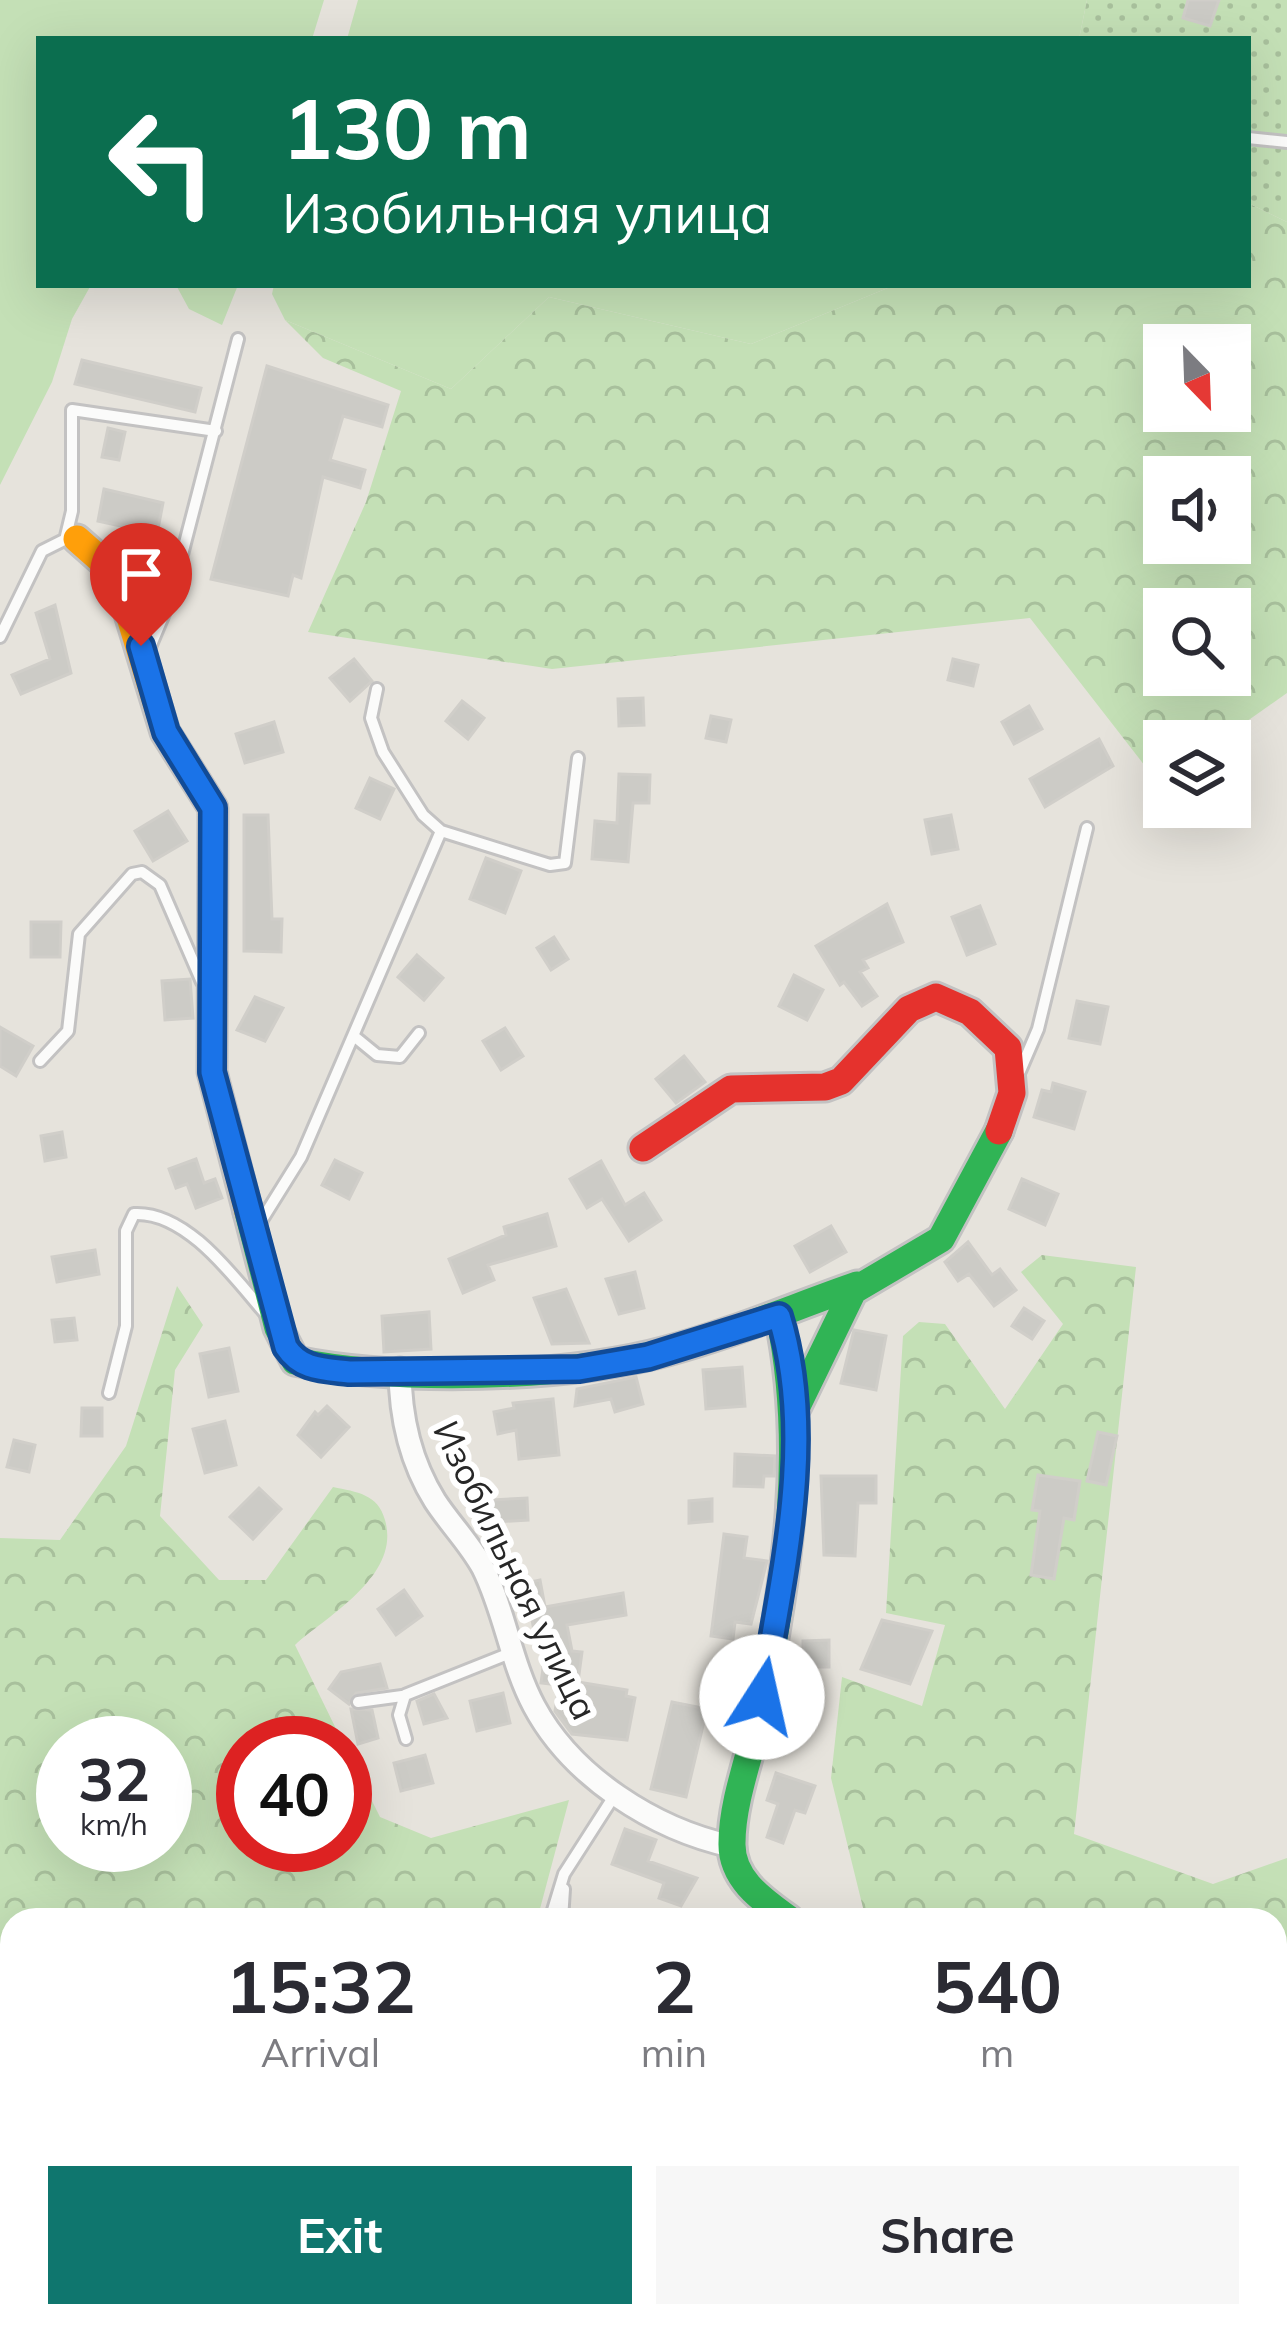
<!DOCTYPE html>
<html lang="en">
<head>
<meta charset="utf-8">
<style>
	body { margin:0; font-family:Mulish,sans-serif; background:#f7f7f7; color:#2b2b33; height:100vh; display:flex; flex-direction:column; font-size:45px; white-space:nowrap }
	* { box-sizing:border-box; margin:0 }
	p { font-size:39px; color:#7c7c81 }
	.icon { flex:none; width:66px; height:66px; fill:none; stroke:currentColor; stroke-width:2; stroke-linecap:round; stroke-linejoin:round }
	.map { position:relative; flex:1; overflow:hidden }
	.sheet { position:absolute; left:0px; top:1908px; width:1287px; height:420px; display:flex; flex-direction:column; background:#fff; border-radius:36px 36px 0 0; box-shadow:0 12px 48px #0002 }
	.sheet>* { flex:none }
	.guide { position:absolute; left:36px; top:36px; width:1215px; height:252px; border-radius:0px; box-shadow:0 12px 48px #0002; background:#0b6e4f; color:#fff; overflow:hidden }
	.needle { width:78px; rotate:157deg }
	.tools { position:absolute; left:1143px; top:324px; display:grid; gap:24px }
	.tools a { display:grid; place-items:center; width:108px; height:108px; border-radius:0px; background:#fff; box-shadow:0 12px 48px #0002; font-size:60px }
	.speed { position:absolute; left:36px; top:1716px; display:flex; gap:24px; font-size:60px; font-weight:700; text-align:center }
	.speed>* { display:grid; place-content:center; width:156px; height:156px; border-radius:50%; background:#fff; box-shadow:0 12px 48px #0002; line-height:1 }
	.speed small { font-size:30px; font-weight:400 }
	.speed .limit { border:18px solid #d22; background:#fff; color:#111 }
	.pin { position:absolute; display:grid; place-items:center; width:102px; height:102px; color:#fff; margin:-123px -51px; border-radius:50% 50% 50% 0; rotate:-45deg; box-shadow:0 0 12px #0007 }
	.pin .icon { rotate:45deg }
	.me { position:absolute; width:132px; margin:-66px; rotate:10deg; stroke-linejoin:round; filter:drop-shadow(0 0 9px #0008) }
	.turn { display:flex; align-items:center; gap:42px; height:252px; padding:0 48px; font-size:54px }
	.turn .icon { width:156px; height:156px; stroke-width:2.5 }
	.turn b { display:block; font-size:84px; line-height:102px }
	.eta { display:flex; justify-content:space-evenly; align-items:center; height:204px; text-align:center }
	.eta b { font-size:72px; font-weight:700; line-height:84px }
	.cta { display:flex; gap:24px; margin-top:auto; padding:24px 48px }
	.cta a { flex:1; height:138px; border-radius:0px; background:#0f766e; color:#fff; font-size:48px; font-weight:700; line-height:138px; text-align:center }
	.cta a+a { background:#f7f7f7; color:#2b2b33 }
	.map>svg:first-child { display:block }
	.grass { fill:#c4e0b6 }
	.forest { fill:url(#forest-crowns); fill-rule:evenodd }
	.garden { fill:url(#garden-dots) }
	.building { fill:#cccbc6; stroke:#d0cec9; stroke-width:3 }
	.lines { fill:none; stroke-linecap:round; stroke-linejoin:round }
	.lane-casing { stroke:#c3c2c2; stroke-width:16 }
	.street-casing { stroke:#c3c2c2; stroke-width:27 }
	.fast-casing { stroke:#c3c2c2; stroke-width:33 }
	.slow-casing { stroke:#c3c2c2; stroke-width:33 }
	.jam-casing { stroke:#c3c2c2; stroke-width:33 }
	.lane { stroke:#fbfbfa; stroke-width:10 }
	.street { stroke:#fbfbfa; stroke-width:21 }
	.fast { stroke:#30b455; stroke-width:27 }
	.slow { stroke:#ff9f0a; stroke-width:27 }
	.jam { stroke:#e5322d; stroke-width:27 }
	.route-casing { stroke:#114b97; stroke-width:30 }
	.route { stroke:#1a73e8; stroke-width:21 }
	.labels { text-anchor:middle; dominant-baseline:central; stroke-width:12; stroke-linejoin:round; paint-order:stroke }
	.street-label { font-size:36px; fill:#272727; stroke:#fff }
</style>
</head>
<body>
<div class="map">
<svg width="1287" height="2328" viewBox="0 0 1287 2328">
	<defs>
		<pattern id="forest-crowns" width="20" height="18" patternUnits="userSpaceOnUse" patternTransform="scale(3)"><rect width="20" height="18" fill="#c4e0b6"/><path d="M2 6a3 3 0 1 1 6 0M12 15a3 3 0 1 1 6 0" fill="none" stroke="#a8c09c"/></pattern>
		<pattern id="garden-dots" width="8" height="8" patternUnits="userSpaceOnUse" patternTransform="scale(3)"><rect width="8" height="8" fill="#c4e0b6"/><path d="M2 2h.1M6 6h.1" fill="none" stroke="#a8c09c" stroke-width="1.8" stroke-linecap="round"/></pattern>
	</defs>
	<rect width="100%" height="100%" fill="#e6e3dc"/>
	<path class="grass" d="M0 0H324L312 39H39V285H91L72 319 52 382 0 485Z
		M358 0H1087L1079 39H347Z
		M176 285H238L222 325 189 309Z
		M274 285H895L751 344 549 297 451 389 285 320 272 294Z"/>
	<path class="forest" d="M1248 203 1287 222V693L1219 741H1164V780L1159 784 1030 618 552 669 308 632 366 502 401 391 323 358 285 320 451 389 549 297 751 344 895 285H1248ZM1164 345H1230V411H1164ZM1164 477H1230V543H1164ZM1164 609H1230V675H1164Z
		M1042 1255 1136 1267 1074 1834 1213 1884 1287 1858V1963L1275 1965V1920H866L831 1778 842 1677 922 1706 945 1625 886 1613 903 1336 919 1322 945 1324 1005 1409 1063 1324 1021 1272Z
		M177 1286 203 1325 175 1370 160 1516 219 1580H266L333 1487C357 1492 378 1494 385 1520 401 1575 330 1614 295 1645L343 1743H243V1845H345V1747L380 1817 431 1838 569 1800 537 1920H12V2316H162L161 2328H0V1538L60 1540 126 1446ZM63 1743H165V1845H63Z
		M862 2316H1119L1131 2328H862Z"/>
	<path class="garden" d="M1087 0H1287V222L1248 203V39H1079Z
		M162 2316H862V2328H161Z"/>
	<path class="building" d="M1188 0H1219L1210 26 1183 18Z
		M82 360 201 388 195 412 75 384Z
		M267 366 388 405 382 427 343 416 330 460 365 470 360 488 323 477 301 578 293 575 288 596 211 579Z
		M108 428 125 432 119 460 102 457Z
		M104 489 163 503 157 534 98 521Z
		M55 605 71 673 21 694 12 675 50 659 36 613Z
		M354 659 372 681 350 701 330 678Z
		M953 659 978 665 973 686 948 680Z
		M643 698 644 725 619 726 618 699Z
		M462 701 484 718 468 739 446 721Z
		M1029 706 1042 729 1014 744 1002 722Z
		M711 716 731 720 726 742 706 738Z
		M274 722 283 752 245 763 236 734Z
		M1099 739 1113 766 1045 807 1030 779Z
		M619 774 650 775 649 803H633L628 862 592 859 595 821 617 823Z
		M370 778 394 789 380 819 356 808Z
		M168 811 187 841 153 861 135 831Z
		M244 815H268L272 919H282L281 952 244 951Z
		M951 815 958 849 932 854 925 820Z
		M486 858 521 871 505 913 470 899Z
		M887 904 903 942 863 960 868 968 860 972 877 996 862 1006 844 982 840 985 816 946Z
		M980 906 995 944 967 955 952 917Z
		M31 922H61L60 957H31Z
		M554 937 568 959 551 970 537 948Z
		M417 955 443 978 424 1000 398 977Z
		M794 975 823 990 807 1020 779 1006Z
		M190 979 193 1018 165 1020 162 981Z
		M255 997 283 1008 265 1041 237 1030Z
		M1077 1001 1108 1007 1100 1044 1069 1038Z
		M0 1027 33 1046 16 1076 0 1066Z
		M505 1028 523 1056 501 1070 483 1041Z
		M684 1056 705 1082 676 1103 656 1079Z
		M1053 1083 1085 1092 1074 1129 1034 1117 1042 1090 1051 1092Z
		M62 1132 66 1157 45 1161 41 1136Z
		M196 1159 204 1183 215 1179 222 1198 196 1208 187 1184 176 1188 169 1169Z
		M335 1160 362 1173 349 1199 322 1185Z
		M601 1161 625 1205 644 1193 661 1220 629 1241 602 1199 587 1208 570 1179Z
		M1022 1179 1058 1194 1045 1225 1009 1209Z
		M547 1214 556 1246 488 1265 494 1280 463 1293 449 1259 506 1235 504 1227Z
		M831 1226 846 1252 810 1272 795 1246Z
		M968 1242 992 1275 1000 1269 1016 1290 994 1306 969 1274 958 1281 945 1262Z
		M95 1250 99 1274 57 1282 52 1257Z
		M635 1272 644 1308 619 1314 606 1279Z
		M566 1289 580 1322 589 1343 552 1344 534 1298Z
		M1024 1308 1044 1321 1032 1339 1012 1326Z
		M429 1312 431 1349 384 1352 382 1316Z
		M74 1318 77 1340 55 1342 52 1320Z
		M854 1330 886 1336 876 1390 841 1383Z
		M229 1348 238 1391 209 1397 200 1354Z
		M742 1367 745 1406 706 1409 703 1370Z
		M636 1377 643 1404 615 1412 611 1399 575 1406 577 1389Z
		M553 1399 559 1455 519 1459 516 1430 498 1434 494 1412 514 1408 513 1403Z
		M327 1406 349 1427 321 1457 298 1435 315 1412 318 1415Z
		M82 1408H102V1436H81Z
		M225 1421 236 1465 205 1473 193 1429Z
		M1098 1432 1117 1436 1106 1485 1087 1481Z
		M14 1440 35 1445 29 1472 7 1467Z
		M735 1454 775 1456 774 1476H764L763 1487 734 1486Z
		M1038 1475 1080 1481 1074 1520 1064 1518 1054 1579 1031 1575 1040 1511 1032 1510Z
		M821 1476H876V1503H858L855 1556 824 1555Z
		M259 1488 281 1509 253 1539 230 1517Z
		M527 1498 528 1520 494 1522 493 1500Z
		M712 1499V1521L689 1523V1501Z
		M724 1534 747 1537 744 1558 767 1561 751 1624 735 1622 733 1639 711 1636Z
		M540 1580 545 1607 623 1593 626 1615 567 1625 572 1651 582 1652 578 1682 627 1690 626 1696 635 1698 627 1740 572 1734 555 1711 559 1685 541 1683 548 1633 535 1636 530 1609 521 1611 516 1585Z
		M404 1590 422 1616 396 1635 378 1609Z
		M882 1620 932 1631 910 1684 861 1669Z
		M829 1640V1667H803V1641Z
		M380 1664 387 1688 356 1693 349 1704 329 1689 341 1672Z
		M503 1693 510 1723 477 1731 470 1701Z
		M434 1694 447 1718 424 1724 417 1701Z
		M672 1702 707 1709 686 1797 651 1789Z
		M351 1709 372 1710 378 1738 358 1744Z
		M425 1755 433 1783 401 1791 394 1763Z
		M776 1773 815 1786 805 1813 795 1810 783 1843 767 1837 778 1804 767 1800Z
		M625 1829 656 1840 648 1861 697 1878 681 1906 659 1898 664 1883 612 1864Z"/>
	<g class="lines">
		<g class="lane-casing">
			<path id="lane" d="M1248 138 1287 142
				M66 536 72 511V410L216 431
				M0 637 42 551 68 538
				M148 652 171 597 238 339
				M377 689 371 718 383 752 423 815 441 831 550 865 565 863 578 758
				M355 1037 377 1055 400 1057 419 1033
				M40 1061 68 1031 79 934 132 874 142 872 160 885 202 982
				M1020 1071 1038 1029 1087 828
				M258 1226 301 1157 441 831
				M109 1393 126 1326V1231L134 1214C186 1211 233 1276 264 1312
				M358 1702 402 1696
				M406 1739 399 1715 405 1695 513 1652
				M550 1920 564 1874 616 1793
				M562 1920 564 1889
				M1074 2316 1082 2328"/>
		</g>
		<g class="street-casing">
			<path id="street" d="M400 1369C400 1415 410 1461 435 1501 450 1524 470 1544 483 1568 505 1612 511 1663 534 1706 572 1777 654 1829 731 1846
				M1275 2036 1287 2037"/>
		</g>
		<g class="fast-casing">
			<path id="fast" d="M248 1212 278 1328 295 1361C399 1382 564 1379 667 1351 731 1334 794 1307 857 1285
				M779 1316C807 1449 787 1577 761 1708 752 1751 732 1800 732 1843 731 1880 764 1901 790 1920
				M797 1406 853 1291 941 1239 999 1131"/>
		</g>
		<g class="slow-casing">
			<path id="slow" d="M77 539 103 562 122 591 165 732 213 808 212 1072 248 1212"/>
		</g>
		<g class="jam-casing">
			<path id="jam" d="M643 1148 731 1089 825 1087 841 1081 909 1009 936 997 970 1012 1008 1048 1012 1093 999 1131"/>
		</g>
		<use href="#lane" class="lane"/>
		<use href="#street" class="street"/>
		<use href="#fast" class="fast"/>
		<use href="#slow" class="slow"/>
		<use href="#jam" class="jam"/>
	</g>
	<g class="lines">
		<g class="route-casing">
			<path id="route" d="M141 646 166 732 213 808 212 1072 286 1347C301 1370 323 1369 349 1372L579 1369 648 1357 779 1316C817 1437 782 1576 762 1697"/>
		</g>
		<use href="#route" class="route"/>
	</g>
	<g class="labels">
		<g class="street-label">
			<text transform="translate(516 1570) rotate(64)">Изобильная улица</text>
		</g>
	</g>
</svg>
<div class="tools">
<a><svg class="needle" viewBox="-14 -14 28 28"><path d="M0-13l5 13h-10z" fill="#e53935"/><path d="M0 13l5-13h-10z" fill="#7c7c81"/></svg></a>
<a><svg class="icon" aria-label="sound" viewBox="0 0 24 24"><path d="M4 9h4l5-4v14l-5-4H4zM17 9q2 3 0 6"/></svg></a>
<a><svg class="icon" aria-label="search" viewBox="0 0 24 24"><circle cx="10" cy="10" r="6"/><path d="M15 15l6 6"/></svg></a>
<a><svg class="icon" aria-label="layers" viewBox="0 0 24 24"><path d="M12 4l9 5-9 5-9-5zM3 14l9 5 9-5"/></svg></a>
</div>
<div class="speed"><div>32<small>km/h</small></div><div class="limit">40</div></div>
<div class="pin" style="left:141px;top:646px;background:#d93025"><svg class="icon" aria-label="arrive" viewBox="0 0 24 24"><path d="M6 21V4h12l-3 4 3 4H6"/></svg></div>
<svg class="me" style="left:762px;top:1697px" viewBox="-20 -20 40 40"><circle r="19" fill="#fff"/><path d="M0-13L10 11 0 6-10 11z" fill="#1a73e8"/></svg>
<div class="guide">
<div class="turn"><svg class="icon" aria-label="left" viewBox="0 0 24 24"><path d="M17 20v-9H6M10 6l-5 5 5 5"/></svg><div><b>130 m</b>Изобильная улица</div></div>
</div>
<section class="sheet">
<div class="eta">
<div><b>15:32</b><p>Arrival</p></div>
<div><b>2</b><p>min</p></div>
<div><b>540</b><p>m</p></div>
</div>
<div class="cta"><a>Exit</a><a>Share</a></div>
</section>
</div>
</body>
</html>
